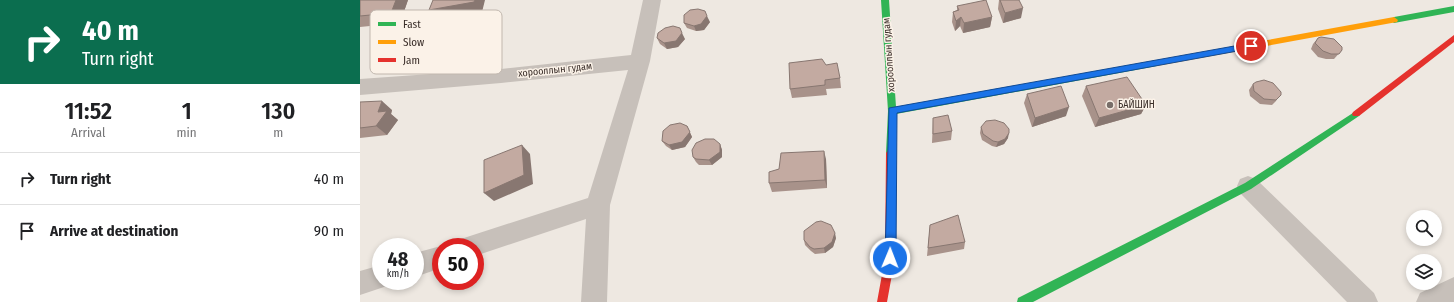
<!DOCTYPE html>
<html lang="en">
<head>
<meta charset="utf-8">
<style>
	body { margin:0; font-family:"Fira Sans Condensed",sans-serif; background:#f2f2f2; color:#202124; height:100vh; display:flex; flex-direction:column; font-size:15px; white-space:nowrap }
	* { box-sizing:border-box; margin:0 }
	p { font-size:13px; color:#757577 }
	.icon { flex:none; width:22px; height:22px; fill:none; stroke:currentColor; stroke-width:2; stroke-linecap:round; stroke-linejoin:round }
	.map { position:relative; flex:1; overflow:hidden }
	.side { display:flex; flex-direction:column; background:#fff; width:360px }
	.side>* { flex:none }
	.top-card { background:#0b6e4f; color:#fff; overflow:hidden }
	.tools { position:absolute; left:1046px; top:210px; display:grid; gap:8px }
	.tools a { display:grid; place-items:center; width:36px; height:36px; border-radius:50%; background:#fff; box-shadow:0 2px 6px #0003; font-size:20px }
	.speed { position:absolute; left:12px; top:238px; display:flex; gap:8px; font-size:20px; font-weight:700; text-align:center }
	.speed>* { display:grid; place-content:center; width:52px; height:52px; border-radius:50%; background:#fff; box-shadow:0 2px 6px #0003; line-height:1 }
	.speed small { font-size:10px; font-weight:400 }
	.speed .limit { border:6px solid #d22; background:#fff; color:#111 }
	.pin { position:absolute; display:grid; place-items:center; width:34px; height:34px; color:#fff; margin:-17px; border:2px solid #fff; border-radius:50%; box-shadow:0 1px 4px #0007 }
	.me { position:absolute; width:44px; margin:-22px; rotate:1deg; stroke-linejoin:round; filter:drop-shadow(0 0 3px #0008) }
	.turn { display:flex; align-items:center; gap:14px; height:84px; padding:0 16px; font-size:18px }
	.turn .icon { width:52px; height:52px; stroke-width:2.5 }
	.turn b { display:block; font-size:28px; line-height:34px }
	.eta { display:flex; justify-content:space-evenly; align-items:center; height:68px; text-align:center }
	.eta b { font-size:24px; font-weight:600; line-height:28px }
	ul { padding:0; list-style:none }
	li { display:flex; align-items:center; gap:12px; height:52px; padding:0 16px; border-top:1px solid #e0e0e0 }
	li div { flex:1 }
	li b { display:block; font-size:15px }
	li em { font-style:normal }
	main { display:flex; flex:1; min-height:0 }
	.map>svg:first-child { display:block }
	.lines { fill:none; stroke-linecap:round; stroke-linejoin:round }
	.street { fill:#c7c0ba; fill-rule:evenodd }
	.fast { fill:#30b455; fill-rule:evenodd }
	.slow { fill:#ff9f0a; fill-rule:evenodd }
	.jam { fill:#e5322d; fill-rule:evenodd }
	.wall { fill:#a8928a }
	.shaded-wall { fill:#887771 }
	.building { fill:#c3aaa1; stroke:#887771 }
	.route { fill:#1a73e8; stroke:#114b97 }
	.poi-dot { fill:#786e69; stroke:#fbf2e8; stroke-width:1.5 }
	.labels { text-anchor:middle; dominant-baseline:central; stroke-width:3; stroke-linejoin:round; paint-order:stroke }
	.street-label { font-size:10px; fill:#392d28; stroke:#fbf2e8 }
	.poi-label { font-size:10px; fill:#392d28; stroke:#fbf2e8; text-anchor:start }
	.key { fill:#fbf2e8; stroke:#c1b7ae; stroke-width:1 }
	.key-label { font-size:11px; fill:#392d28 }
</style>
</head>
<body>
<main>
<section class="side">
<div class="top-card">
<div class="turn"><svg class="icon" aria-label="right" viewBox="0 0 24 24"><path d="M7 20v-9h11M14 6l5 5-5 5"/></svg><div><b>40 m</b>Turn right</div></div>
</div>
<div class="eta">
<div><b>11:52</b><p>Arrival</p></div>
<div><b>1</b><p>min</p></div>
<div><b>130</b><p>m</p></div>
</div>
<ul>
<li><svg class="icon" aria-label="right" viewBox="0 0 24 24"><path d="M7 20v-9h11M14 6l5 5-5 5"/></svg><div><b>Turn right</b></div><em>40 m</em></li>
<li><svg class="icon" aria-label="arrive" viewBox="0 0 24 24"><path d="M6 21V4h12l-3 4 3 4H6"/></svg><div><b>Arrive at destination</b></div><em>90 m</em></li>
</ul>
</section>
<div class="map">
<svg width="1094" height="302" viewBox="0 0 1094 302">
	<rect width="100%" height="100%" fill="#eee8e1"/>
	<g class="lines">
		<path class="street" d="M283 0H301L290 61 250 205 247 302H221L226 219 115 256V247H98L101 239 110 236 228 198 268 70 141 83 0 95V79L141 69 271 55Z
			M888 176 896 179 1014 293 1018 302H987L880 193 877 186 880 179Z
			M81 246 85 247H81V268L55 277V253Z
			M21 265V281H32L30 285 0 295V271Z
			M1094 277V302H1056L1060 293Z"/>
		<path class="fast" d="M521 0H529L536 107 797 60 801 63 797 66 536 114V153L534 156H528L526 153 528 111Z
			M1094 6V12L1034 23 1030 20 1034 17Z
			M996 111 999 112 1000 114 999 116 891 189 673 302H657L658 298 885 183Z"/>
		<path class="slow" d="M1034 17 1038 20 1037 22 797 66 793 63 797 60Z"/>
		<path class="jam" d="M1094 35V42L999 116H993L992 114 993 112Z
			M531 149 534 150 536 153 535 258 527 302H517L525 258 526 153 528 150Z"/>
	</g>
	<path class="wall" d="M0 0H48L40 23 0 27Z
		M639 0H659L661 18 643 23 638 9Z
		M597 6 632 17 630 27 603 33 600 26 595 31 592 22 593 12 597 10Z
		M350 22 344 30 336 31 327 28 324 23Z
		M297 38 325 39 318 47 307 49 300 44Z
		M958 38 982 50 974 59H966L958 57 951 49 953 44Z
		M466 65 480 78 481 88 466 89 467 95 432 98 430 89Z
		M893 84 921 92 916 101 912 105 900 104 890 96 889 90Z
		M726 86 786 105 781 114 735 127 722 96Z
		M667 94 706 116 672 127 664 103Z
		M0 102 32 110 31 114 38 120 27 135 0 138Z
		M573 118 592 131 591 140 572 143Z
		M327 126 332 137 325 147 312 150 306 146 302 141Z
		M621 127 648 138 644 144 636 147 632 146 622 140 620 133Z
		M360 144 362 150V157L352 165H339L336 162 333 157Z
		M466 159 467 188 412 192 409 183Z
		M570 225 605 242 604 249 567 256Z
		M476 238 473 247 465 253 455 254 451 251 445 245 444 240Z"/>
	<path class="shaded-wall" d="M36 0H48L40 23 31 13Z
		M115 0H125L122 12 77 20 69 10Z
		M663 8 661 18 643 23 645 13Z
		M347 16 350 22 344 30 336 31 334 26Z
		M601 17 600 26 595 31 596 21Z
		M632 17 630 27 603 33 604 23Z
		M322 33 325 39 318 47 307 49 304 43Z
		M22 101 32 110 31 114 38 120 27 135 16 126 18 112Z
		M786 105 781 114 735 127 739 118Z
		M709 107 706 116 672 127 675 118Z
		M327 126 332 137 325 147 312 150 309 145Z
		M649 133 648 138 644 144 636 147 638 142Z
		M360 144 362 150V157L352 165 349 160Z
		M162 145 170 154 173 184 134 201 124 193Z
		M464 151 466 159 467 188 465 180Z
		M475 233 476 238 473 247 465 253 464 248Z"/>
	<path class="building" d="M0 0H36L31 13 0 16Z
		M73 0H115L114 2 69 10Z
		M626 0 632 17 604 23 601 17 596 21 593 12 599 10 597 6Z
		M640 0H659L663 8 645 13Z
		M338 9 345 11 347 16 341 24 334 26 324 23V15L330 10Z
		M313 26 320 28 322 33 316 41 304 43 297 38 298 33 305 28Z
		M961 37 974 39 982 47V50L979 54H971L963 51 955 43 958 38Z
		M462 59 466 65 477 63 480 78 465 80V85L430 89 429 63Z
		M767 77 786 105 739 118 726 86Z
		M904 80 913 83 921 92V95L916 100 904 99 894 91 893 84 896 82Z
		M701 86 709 107 675 118 667 94Z
		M22 101 18 112 27 111 16 126 0 128V102Z
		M588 115 592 131 573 134V118Z
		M635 120 644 123 649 129V133L645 139 638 142 633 141 623 134 621 127 626 121Z
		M320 123 327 126 330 132 322 142 309 145 302 141 303 131 310 125Z
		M345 139H354L360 144V152L349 160 336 159 333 157 332 150 336 143Z
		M162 145 164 175 124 193V160Z
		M464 151 465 180 409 183V172L419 169 421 153Z
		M598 215 605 242 568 248 570 225Z
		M461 221 471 225 475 233 472 242 464 248 454 249 450 247 444 240V231L456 222Z"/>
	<path class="route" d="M891 43H894V48L537 113 536 258 534 261 530 262 527 261 525 258 529 108Z"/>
	<circle class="poi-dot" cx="750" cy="105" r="4"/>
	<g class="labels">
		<g class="street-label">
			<text transform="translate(529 55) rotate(-94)">хорооллын гудам</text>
			<text transform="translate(195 70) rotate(-6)">хорооллын гудам</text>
		</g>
		<g class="poi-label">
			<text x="758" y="105">БАЙШИН</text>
		</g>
	</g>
	<rect x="10" y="10" width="132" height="64" rx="6" class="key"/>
	<rect x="18" y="22" width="18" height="4" fill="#30b455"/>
	<rect x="18" y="40" width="18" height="4" fill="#ff9f0a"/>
	<rect x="18" y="58" width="18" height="4" fill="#e5322d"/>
	<g class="key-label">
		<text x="43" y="28">Fast</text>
		<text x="43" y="46">Slow</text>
		<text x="43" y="64">Jam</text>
	</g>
</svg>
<div class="tools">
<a><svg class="icon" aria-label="search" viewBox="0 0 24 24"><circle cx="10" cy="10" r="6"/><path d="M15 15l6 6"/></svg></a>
<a><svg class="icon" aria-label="layers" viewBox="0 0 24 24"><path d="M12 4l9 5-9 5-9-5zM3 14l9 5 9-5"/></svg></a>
</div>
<div class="speed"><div>48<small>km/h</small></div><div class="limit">50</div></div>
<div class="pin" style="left:891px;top:46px;background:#d93025"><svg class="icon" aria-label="arrive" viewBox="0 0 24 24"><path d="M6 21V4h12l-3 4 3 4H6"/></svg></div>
<svg class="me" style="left:530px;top:258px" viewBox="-20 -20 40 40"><circle r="17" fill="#1a73e8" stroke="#fff" stroke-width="3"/><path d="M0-11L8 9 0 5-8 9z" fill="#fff"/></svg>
</div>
</main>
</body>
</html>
